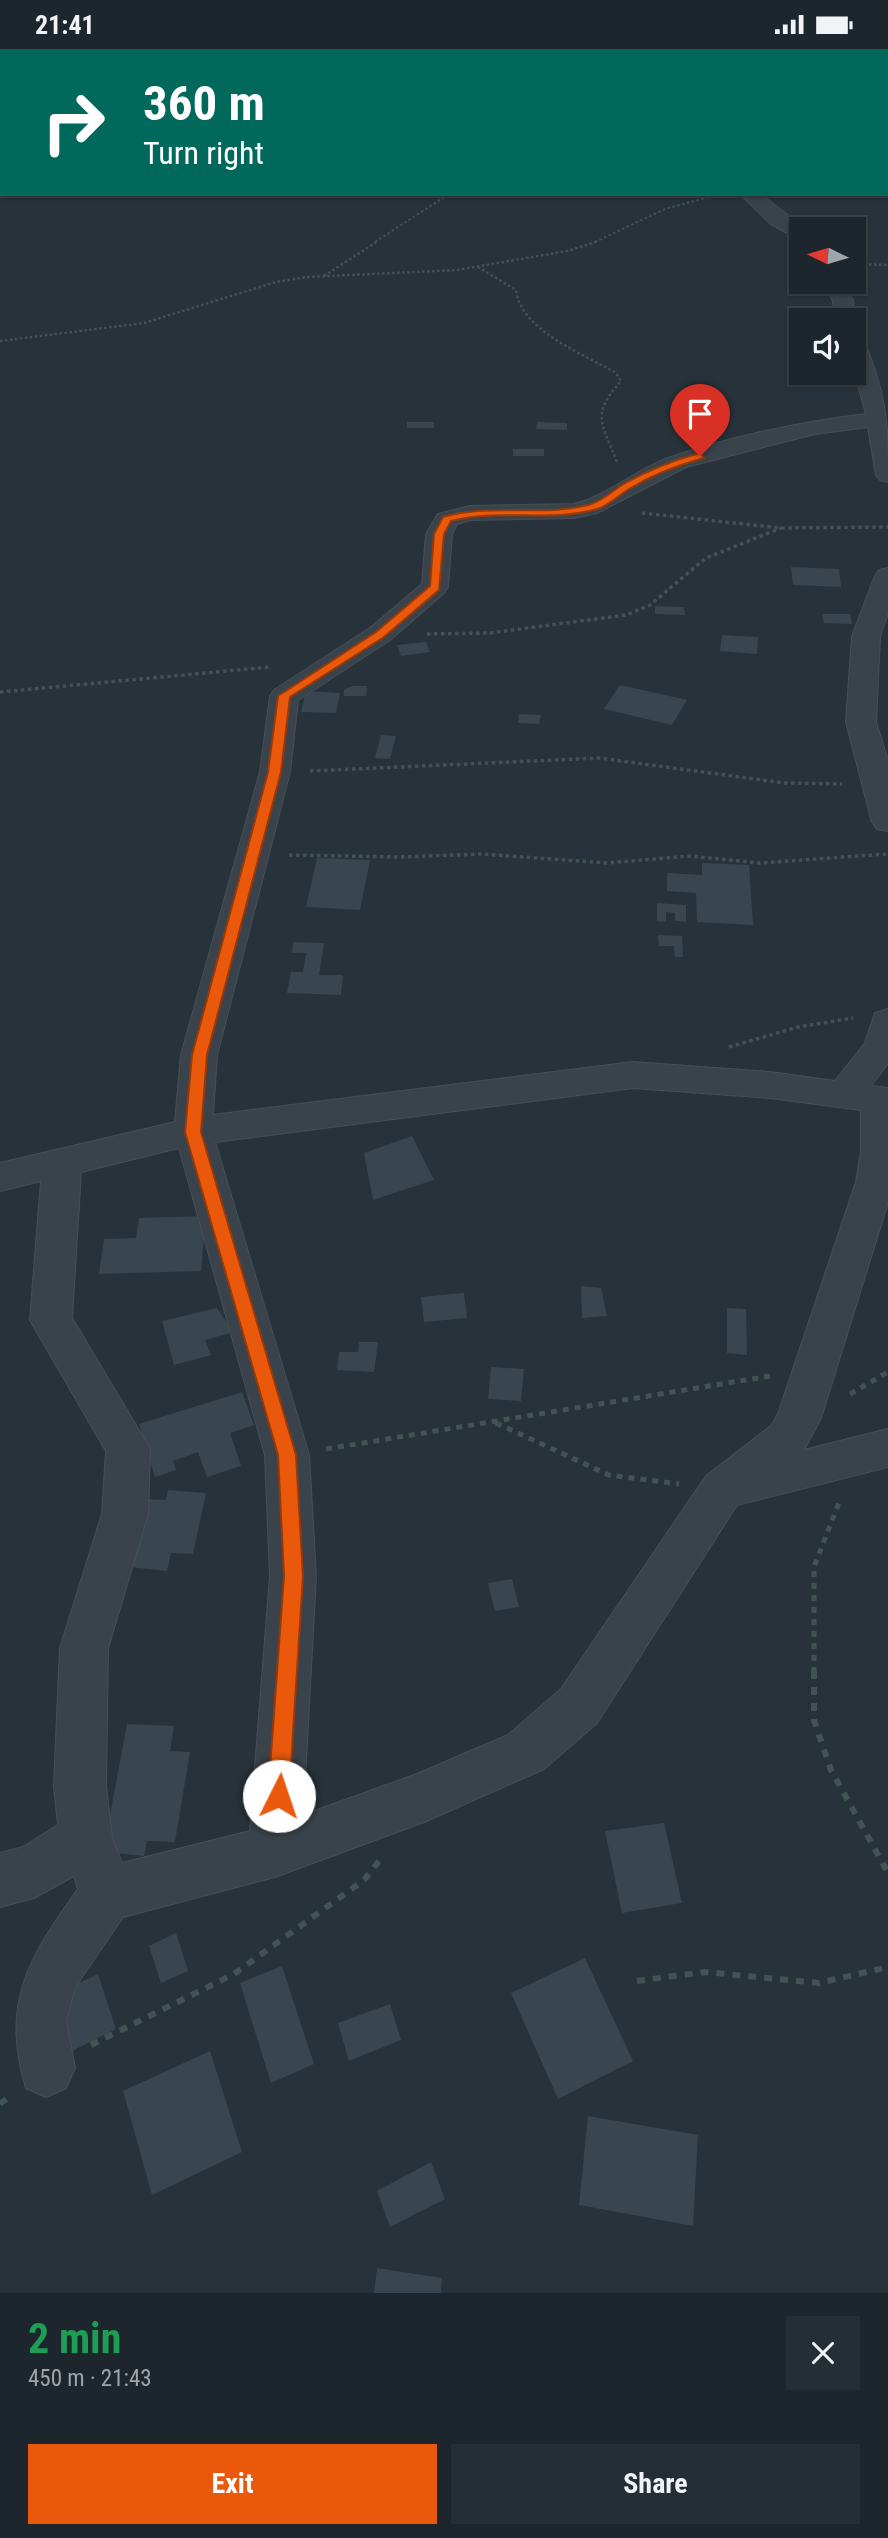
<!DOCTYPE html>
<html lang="en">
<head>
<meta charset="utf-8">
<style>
	body { margin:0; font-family:"Roboto Condensed",sans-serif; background:#252e34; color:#f1f3f6; height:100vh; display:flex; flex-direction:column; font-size:26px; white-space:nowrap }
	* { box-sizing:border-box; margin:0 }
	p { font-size:23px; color:#a0a5a9 }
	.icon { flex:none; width:38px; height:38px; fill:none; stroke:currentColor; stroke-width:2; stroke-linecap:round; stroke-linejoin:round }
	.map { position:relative; height:2244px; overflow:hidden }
	.panel { display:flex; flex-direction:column; background:#1d262c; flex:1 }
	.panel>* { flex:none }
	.banner { position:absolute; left:0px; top:0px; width:889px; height:147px; box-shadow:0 2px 5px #0004,0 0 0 2px #3b4348; background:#00695c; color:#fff; overflow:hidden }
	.needle { width:46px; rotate:275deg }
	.buttons { position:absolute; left:789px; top:168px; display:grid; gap:14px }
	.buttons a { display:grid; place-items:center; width:77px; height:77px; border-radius:0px; background:#1d262c; box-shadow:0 2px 5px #0004,0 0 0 2px #3b4348; font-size:35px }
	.pin { position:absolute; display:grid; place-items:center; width:60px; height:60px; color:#fff; margin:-72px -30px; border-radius:50% 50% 50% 0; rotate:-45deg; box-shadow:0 0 7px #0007 }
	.pin .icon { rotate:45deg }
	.me { position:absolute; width:77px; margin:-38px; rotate:4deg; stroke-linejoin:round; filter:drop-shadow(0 0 5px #0008) }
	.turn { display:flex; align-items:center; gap:24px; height:147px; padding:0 28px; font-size:32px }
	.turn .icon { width:91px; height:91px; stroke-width:2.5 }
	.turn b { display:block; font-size:49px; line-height:60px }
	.round { display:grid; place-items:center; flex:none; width:74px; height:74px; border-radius:0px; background:#252e34 }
	.headline { display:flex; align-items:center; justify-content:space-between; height:119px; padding:0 28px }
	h1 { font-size:42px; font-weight:700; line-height:52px; color:#1e9e55 }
	.action { display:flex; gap:14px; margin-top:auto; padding:14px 28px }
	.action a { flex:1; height:80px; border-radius:0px; background:#ea580c; color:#fff; font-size:28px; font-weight:700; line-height:80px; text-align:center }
	.action a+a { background:#252e34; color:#f1f3f6 }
	.status { display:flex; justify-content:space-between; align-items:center; height:49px; padding:0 35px; background:#1d262c; direction:ltr }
	.status svg { height:19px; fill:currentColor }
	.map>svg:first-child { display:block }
	.building { fill:#394650 }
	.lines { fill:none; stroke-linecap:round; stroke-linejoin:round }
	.minor-casing { stroke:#464f57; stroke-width:2 }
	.path-far4 { stroke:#415453; stroke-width:2; stroke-dasharray:2.5 2.5; stroke-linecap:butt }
	.path-far3 { stroke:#415453; stroke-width:2.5; stroke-dasharray:2.5 2.5; stroke-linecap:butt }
	.path-far2 { stroke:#415453; stroke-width:3.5; stroke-dasharray:3.5 3.5; stroke-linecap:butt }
	.path-far1 { stroke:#415453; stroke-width:5; stroke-dasharray:6 6; stroke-linecap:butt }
	.path { stroke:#415453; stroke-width:6; stroke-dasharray:8 8; stroke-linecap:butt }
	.minor { fill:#3a434b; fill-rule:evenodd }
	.route { fill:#ea580c; stroke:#983908; stroke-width:2 }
</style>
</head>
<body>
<div class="status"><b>21:41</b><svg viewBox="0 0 49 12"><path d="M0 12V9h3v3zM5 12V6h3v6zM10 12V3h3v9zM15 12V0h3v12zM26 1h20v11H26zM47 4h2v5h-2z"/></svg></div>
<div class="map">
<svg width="888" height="2244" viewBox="0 0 888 2244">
	<rect width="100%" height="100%" fill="#27323a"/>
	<path class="building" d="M717 372 719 379H694L692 373Z
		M407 373H434V379H407Z
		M537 373 567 374V381L536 380Z
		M513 400H544V407H513Z
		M791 518 839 520 841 538 793 536Z
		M655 557 684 558 685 566 655 565Z
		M822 565H850L852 575 824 574Z
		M722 586 758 588 757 605 720 602Z
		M426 593 430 603 401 607 397 596Z
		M620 636 687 651 672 676 604 660Z
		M353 637H367L366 647H344V640Z
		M306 642 340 644 336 664 301 663Z
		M519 665 541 666 539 675 518 674Z
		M381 686 396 687 390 710 375 709Z
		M317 809 370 811 360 861 306 858Z
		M702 814 749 816 753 876 697 873 696 844 667 842V824L702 826Z
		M657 854 686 856V873L675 872V864L666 863V873L657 872Z
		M658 886 682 887 683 908H675L674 897H659Z
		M293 893 324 894 319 926H343L341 946 287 944 291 923H303L306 904H292Z
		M412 1087 434 1131 373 1151 364 1104Z
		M206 1167 201 1222 99 1225 104 1190 136 1189 139 1169Z
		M581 1237 601 1239 607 1267 582 1269Z
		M464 1244 467 1269 424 1273 421 1248Z
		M217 1259 233 1283 205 1291 211 1306 174 1316 162 1272Z
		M727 1259 746 1260 747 1306 727 1304Z
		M359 1293H378L374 1323 337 1321 339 1303H358Z
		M491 1318 524 1320 521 1352 488 1350Z
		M242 1343 254 1376 230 1384 241 1417 207 1428 198 1403 173 1412 176 1421 155 1428 139 1375Z
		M168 1441 206 1444 193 1505 171 1504 167 1522 129 1518 145 1450 166 1451Z
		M512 1530 519 1558 495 1562 488 1534Z
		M127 1675 174 1677 170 1702 190 1703 175 1793 147 1792 144 1807 103 1803Z
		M664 1774 682 1854 622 1864 605 1782Z
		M176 1884 188 1922 161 1934 149 1897Z
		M585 1909 633 2012 558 2050 511 1944Z
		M282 1917 314 2015 271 2034 240 1934Z
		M98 1925 116 1980 66 2005 48 1949Z
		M390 1955 401 1991 349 2012 338 1974Z
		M210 2002 242 2103 152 2146 123 2042Z
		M588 2067 698 2086 693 2177 579 2156Z
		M431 2113 445 2150 390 2178 377 2142Z
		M377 2219 442 2229 441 2244H374Z"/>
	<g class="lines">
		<g class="minor-casing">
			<path id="minor" d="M553 0H569V2H554Z
				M740 145H760L806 180H802V192L771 175Z
				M824 233H844L853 252 855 271 854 273 835 271 833 252Z
				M854 288C866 291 868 302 872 313 888 355 888 388 888 433L880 431 876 426 868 378 815 385 686 418 597 464 574 469 471 471 457 475 452 485 448 538 444 544 390 591 298 651 290 723 217 1006 213 1066 633 1013 770 1023 835 1032 865 994 875 964 888 960V1014L871 1037 888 1039V1153L821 1369 804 1401 888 1380V1418L737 1456 597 1674 544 1720 424 1773 275 1828 123 1868 75 1938 66 1972 75 2019 66 2039 46 2048 26 2039C0 1953 30 1907 78 1840L74 1827 34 1849 0 1858V1804L23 1798 58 1776 54 1737 60 1599 102 1465 106 1402 30 1271 41 1132 0 1142V1114L175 1073 181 1006 260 723 270 647 274 641 370 579 422 535 426 485 438 465 470 457 574 455C606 448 638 419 671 408 733 387 801 373 866 365L854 321ZM633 1039 770 1049 861 1061V1102L856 1133 778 1365 772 1376 706 1427 561 1640 508 1686 417 1725 303 1766 316 1527 309 1406 215 1093ZM179 1099 265 1406 270 1527 250 1782 122 1814 112 1789 106 1737 108 1599 148 1465 150 1400 72 1269 81 1123Z
				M888 519V564L880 587 876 673 888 712V782L877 780 872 773 846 673 852 587 875 527 879 521Z"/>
		</g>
		<path class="path-far4" d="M307 0 319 2
			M885 2 887 0
			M868 145 888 148
			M375 193 449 145
			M595 193 665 160 720 145"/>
		<path class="path-far3" d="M854 215 888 216
			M478 218 516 241C521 282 584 305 616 324L621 332C590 367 602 373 617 413
			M324 227 378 192
			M0 292 144 274 276 233 307 228 457 221 567 202 599 192"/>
		<path class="path-far2" d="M642 464 781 479 888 478
			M427 585 490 584 626 566 650 556 706 509 781 479
			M0 643 270 618
			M310 722 599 709 784 734 842 735
			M289 806 401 808 481 805 607 814 690 807 759 814 888 805
			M729 998 798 978 853 969"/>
		<path class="path-far1" d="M850 1345 888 1323
			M496 1374 609 1426 679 1435
			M326 1400 770 1327
			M814 1624V1518L840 1451"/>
		<path class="path" d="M814 1622V1671L831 1721 888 1824
			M637 1932 705 1923 819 1934 888 1918
			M91 1996 234 1925 364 1831 379 1812
			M0 2055 10 2047"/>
		<use href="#minor" class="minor"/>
	</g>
	<path class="route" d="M700 404 704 409C678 416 652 426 629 440 618 447 608 457 597 460 550 474 498 459 451 472L444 485 439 541 384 588 290 648 281 723 207 1006 201 1083 296 1406 303 1527 289 1747 286 1755 279 1758 271 1755 268 1747 284 1527 278 1406 185 1083 192 1006 268 723 278 647 376 583 430 537 434 485 443 468C491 454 541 468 588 456 602 453 613 441 625 434 649 421 674 411 700 404Z"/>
</svg>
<div class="buttons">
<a><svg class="needle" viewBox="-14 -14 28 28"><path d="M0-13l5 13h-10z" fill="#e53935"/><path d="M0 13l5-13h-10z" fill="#a0a5a9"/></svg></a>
<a><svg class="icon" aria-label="sound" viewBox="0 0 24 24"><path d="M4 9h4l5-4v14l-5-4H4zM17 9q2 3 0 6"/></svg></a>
</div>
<div class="pin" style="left:700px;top:407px;background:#d93025"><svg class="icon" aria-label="arrive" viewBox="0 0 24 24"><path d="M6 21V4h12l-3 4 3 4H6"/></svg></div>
<svg class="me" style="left:279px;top:1747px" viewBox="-20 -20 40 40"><circle r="19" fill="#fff"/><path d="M0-13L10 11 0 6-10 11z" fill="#ea580c"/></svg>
<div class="banner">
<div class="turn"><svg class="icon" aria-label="right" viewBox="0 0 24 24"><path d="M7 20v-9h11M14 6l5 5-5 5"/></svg><div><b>360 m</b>Turn right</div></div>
</div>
</div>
<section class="panel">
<div class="headline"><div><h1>2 min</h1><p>450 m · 21:43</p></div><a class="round"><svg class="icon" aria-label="close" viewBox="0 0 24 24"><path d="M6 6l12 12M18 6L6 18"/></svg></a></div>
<div class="action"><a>Exit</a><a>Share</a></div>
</section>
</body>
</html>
